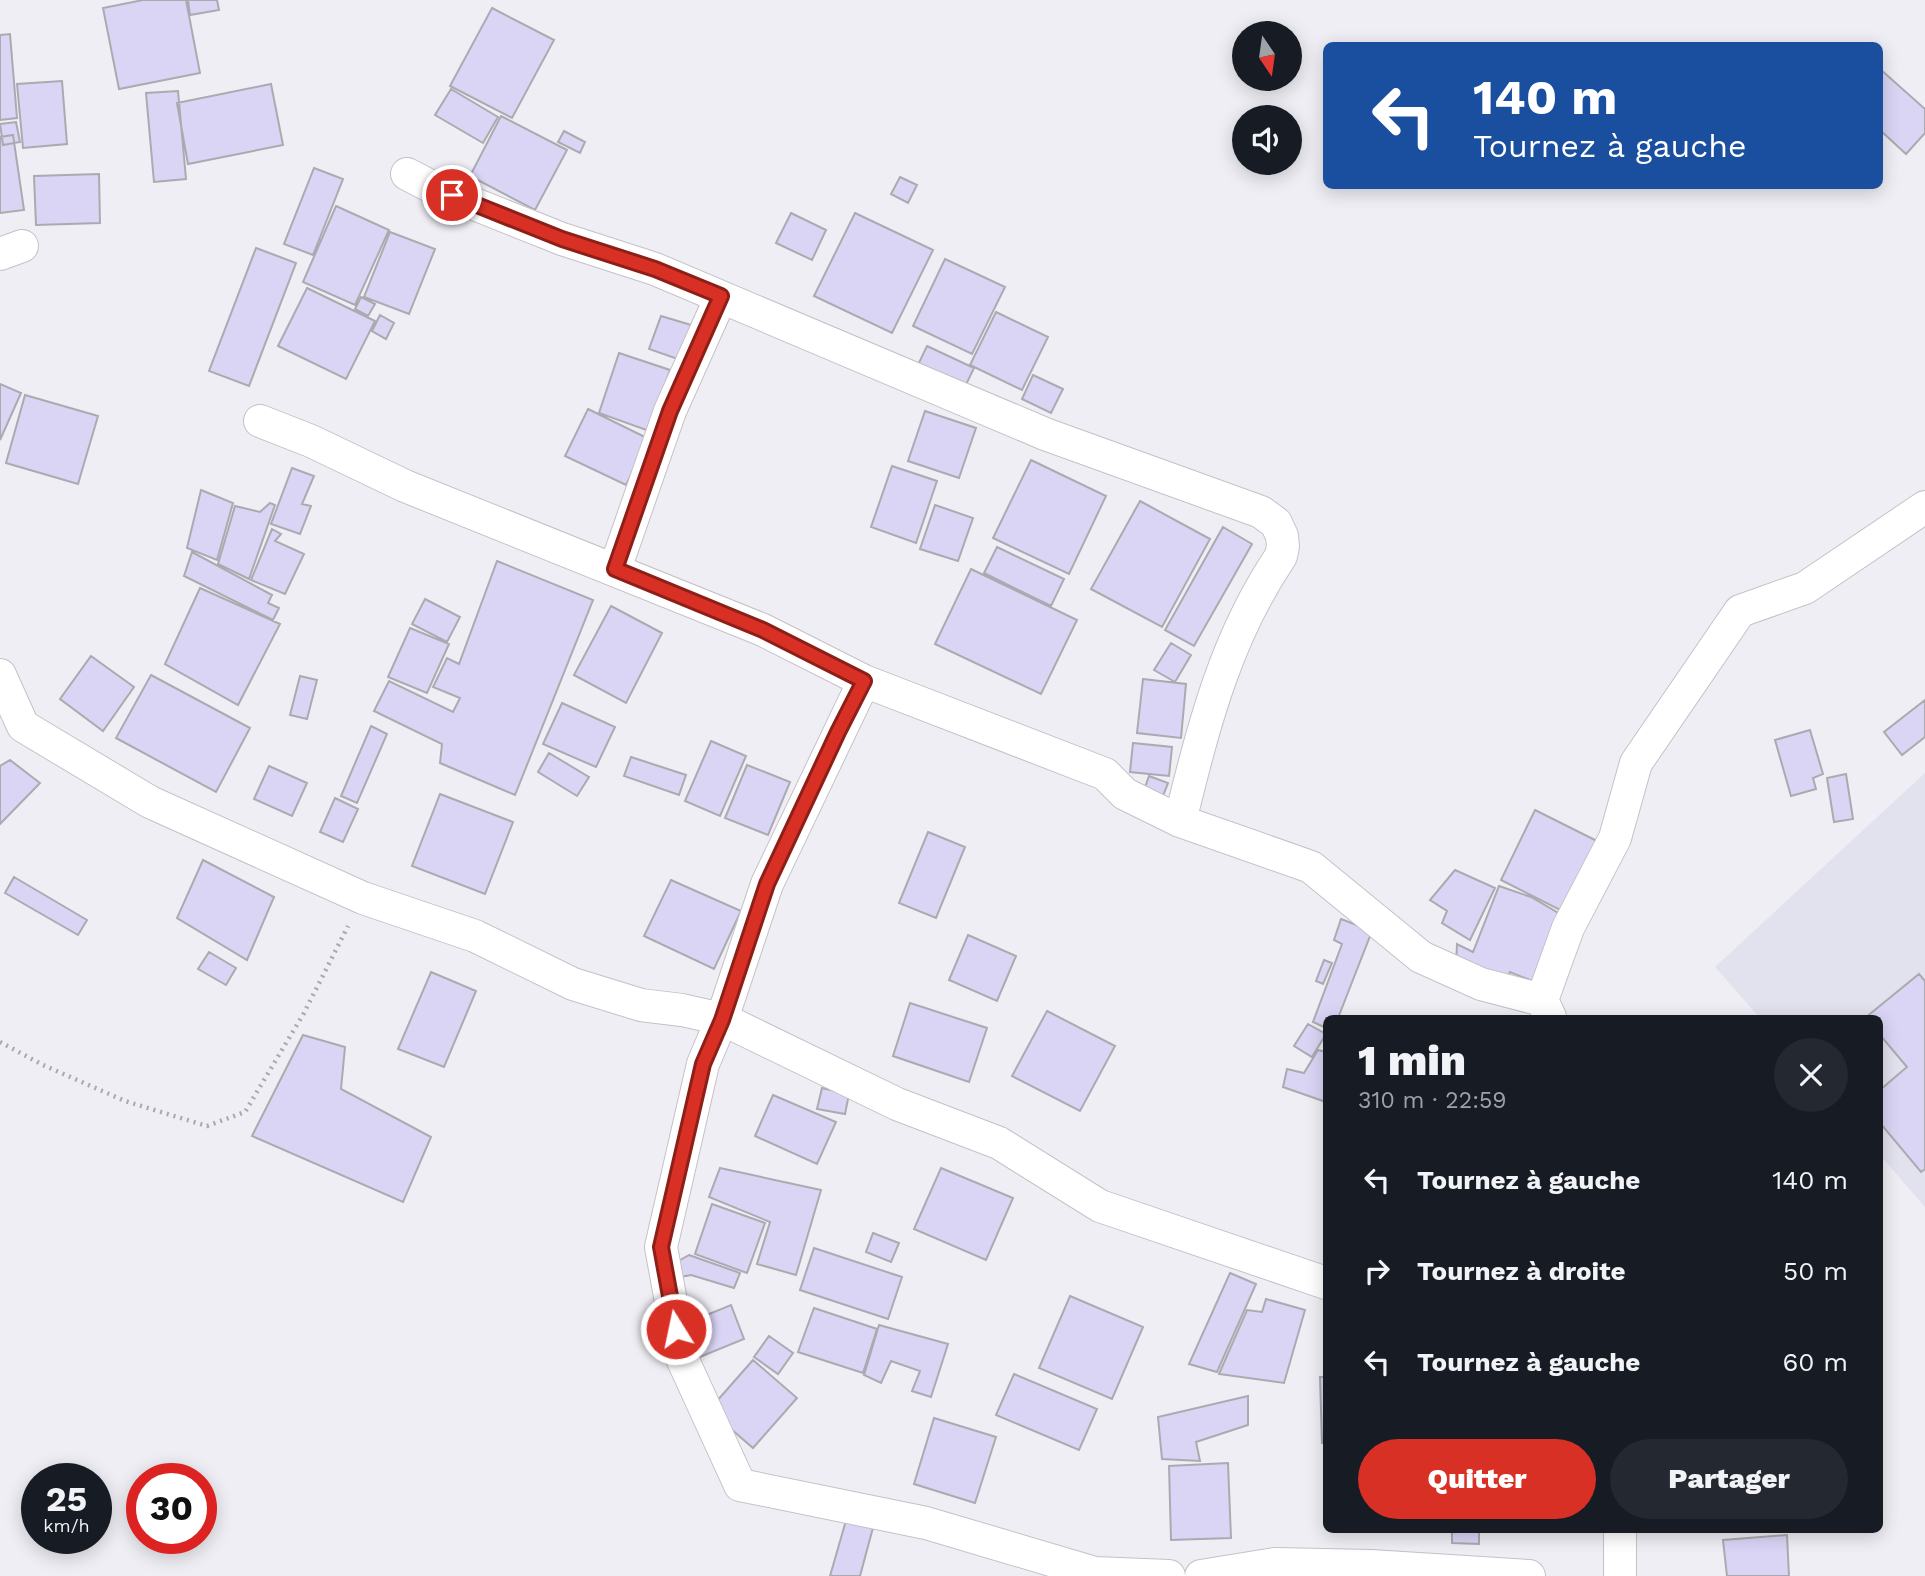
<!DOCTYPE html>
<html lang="fr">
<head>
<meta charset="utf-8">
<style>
	body { margin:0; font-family:"Work Sans",sans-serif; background:#242831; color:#f1f3f6; height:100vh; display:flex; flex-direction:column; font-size:26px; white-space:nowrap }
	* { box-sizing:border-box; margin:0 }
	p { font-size:23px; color:#9ea1a6 }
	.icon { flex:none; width:38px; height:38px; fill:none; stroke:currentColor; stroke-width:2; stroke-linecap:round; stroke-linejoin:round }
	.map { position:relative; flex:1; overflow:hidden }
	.details { position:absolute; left:1323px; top:1015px; width:560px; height:518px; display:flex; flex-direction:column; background:#171b24; border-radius:10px; box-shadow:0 4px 18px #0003 }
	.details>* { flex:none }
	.guide { position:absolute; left:1323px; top:42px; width:560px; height:147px; border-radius:10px; box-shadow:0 4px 18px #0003; background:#1a4fa0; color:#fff; overflow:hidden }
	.needle { width:46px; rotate:167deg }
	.fabs { position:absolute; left:1232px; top:21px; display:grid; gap:14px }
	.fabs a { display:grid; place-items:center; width:70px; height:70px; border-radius:50%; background:#171b24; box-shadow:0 4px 18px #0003; font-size:35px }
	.speed { position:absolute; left:21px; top:1463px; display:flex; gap:14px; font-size:35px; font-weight:700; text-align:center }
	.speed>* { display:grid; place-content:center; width:91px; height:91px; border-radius:50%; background:#171b24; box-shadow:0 4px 18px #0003; line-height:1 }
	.speed small { font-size:18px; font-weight:400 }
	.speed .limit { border:10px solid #d22; background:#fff; color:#111 }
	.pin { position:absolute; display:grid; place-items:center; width:60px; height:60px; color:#fff; margin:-30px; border:4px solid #fff; border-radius:50%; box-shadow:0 2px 7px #0007 }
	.me { position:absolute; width:77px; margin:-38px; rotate:350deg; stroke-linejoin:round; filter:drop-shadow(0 0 5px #0008) }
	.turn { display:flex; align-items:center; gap:24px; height:147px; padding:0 35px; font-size:32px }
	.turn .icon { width:91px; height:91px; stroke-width:2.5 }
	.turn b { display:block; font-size:49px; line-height:60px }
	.round { display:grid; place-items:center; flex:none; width:74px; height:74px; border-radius:37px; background:#242831 }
	.headline { display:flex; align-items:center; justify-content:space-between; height:119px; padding:0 35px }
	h1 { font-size:42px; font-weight:800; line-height:52px }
	.action { display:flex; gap:14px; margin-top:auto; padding:14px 35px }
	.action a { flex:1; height:80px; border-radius:42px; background:#d93025; color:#fff; font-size:28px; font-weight:800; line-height:80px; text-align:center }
	.action a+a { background:#242831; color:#f1f3f6 }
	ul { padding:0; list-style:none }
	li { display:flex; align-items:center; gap:21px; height:91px; padding:0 35px }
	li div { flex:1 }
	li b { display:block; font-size:26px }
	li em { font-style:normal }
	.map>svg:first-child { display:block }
	.built { fill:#e2e1ee }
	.building { fill:#dad5f5; stroke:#aaaab0; stroke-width:2 }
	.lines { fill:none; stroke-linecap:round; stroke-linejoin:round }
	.minor-casing { stroke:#c3c2c8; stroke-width:34 }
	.path { stroke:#a9a9ad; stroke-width:4.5; stroke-dasharray:2 5; stroke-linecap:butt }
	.minor { stroke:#fff; stroke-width:32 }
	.route-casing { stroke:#8d1f18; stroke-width:18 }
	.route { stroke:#d93025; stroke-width:12 }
</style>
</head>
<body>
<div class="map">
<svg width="1925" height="1576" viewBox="0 0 1925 1576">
	<rect width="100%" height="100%" fill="#efeef4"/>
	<path class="built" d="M1925 773V1207L1880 1155V1018H1760L1715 967Z"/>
	<path class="building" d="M143 0H186L200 73 119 89 103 8Z
		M188 0H217L219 10 190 15Z
		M492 8 554 40 512 118 450 86Z
		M10 34 17 118 0 120V35Z
		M1880 69 1925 109V133L1906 154 1880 130Z
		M62 81 67 144 23 148 17 84Z
		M271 84 283 145 188 164 177 103Z
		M451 89 498 117 483 143 435 115Z
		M178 91 186 179 154 182 146 93Z
		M501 116 567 150 535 210 470 176Z
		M16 122 20 142 3 145 0 124Z
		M564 131 585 142 580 153 558 142Z
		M13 135 24 210 0 213V137Z
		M314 168 343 179 313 255 284 244Z
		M99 174 100 223 36 225 34 176Z
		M900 177 917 185 908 203 891 194Z
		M336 206 389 230 355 305 303 282Z
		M791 213 826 230 812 260 776 243Z
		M855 213 933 250 892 333 814 296Z
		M390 232 435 249 409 314 364 297Z
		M256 248 296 263 249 386 209 371Z
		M945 259 1005 287 972 354 913 326Z
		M307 288 375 321 346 379 278 346Z
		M361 297 375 304 368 316 355 309Z
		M996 312 1048 337 1022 390 970 365Z
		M380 315 394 323 386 339 372 331Z
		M661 316 701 328 689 363 649 349Z
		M927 346 974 368 963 391 916 369Z
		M619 353 670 370 649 431 599 413Z
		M1033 375 1063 389 1051 413 1022 399Z
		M0 384 21 393 0 440Z
		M25 395 98 416 78 484 6 463Z
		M588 409 649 439 626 485 565 456Z
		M925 411 976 428 959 478 908 461Z
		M1031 460 1106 496 1069 574 993 538Z
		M892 466 937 481 916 543 871 527Z
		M292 468 314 476 302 504 311 506 300 534 271 524Z
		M201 490 233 503 217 560 187 548Z
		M1140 501 1210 539 1162 627 1091 589Z
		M270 503 275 505 249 579 218 564 235 506 260 512Z
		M935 505 973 518 958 561 920 549Z
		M1223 527 1252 544 1194 646 1165 630Z
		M272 529 281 534 275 541 304 554 285 594 251 580Z
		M997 547 1064 579 1051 606 984 573Z
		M192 552 272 595 268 603 279 608 273 620 184 576Z
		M497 561 593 600 515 795 440 763 442 744 374 711 389 681 453 712 460 698 433 687 447 658 459 664Z
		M971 569 1077 620 1041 694 935 644Z
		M200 588 280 624 238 705 165 664Z
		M425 599 460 617 447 642 412 624Z
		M611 606 662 633 626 703 574 675Z
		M410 628 449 644 427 693 388 677Z
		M1171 643 1191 655 1175 682 1154 670Z
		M91 656 134 687 103 731 60 699Z
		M151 675 250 728 216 792 116 738Z
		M300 676 317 680 307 719 290 715Z
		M1143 679 1186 684 1181 738 1137 733Z
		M1925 700V737L1902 755 1884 732Z
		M562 703 615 727 596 767 543 744Z
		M371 726 387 734 357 803 341 796Z
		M1810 730 1823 774 1813 778 1816 789 1791 796 1775 740Z
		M711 741 746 756 720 816 685 801Z
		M1133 743 1172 747 1169 776 1130 772Z
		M549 753 589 777 577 796 538 772Z
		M631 757 686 775 679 795 624 776Z
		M10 760 40 783 0 824V766Z
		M747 765 790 782 768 835 725 818Z
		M269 766 307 783 292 816 254 799Z
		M1846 774 1853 819 1834 822 1827 778Z
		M1149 776 1168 783 1161 801 1143 793Z
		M440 794 513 822 485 894 412 866Z
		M335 798 358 809 343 842 320 832Z
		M1535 810 1603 844 1568 914 1501 880Z
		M928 832 965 847 936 918 899 903Z
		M203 860 274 897 247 960 177 918Z
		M1455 870 1495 888 1470 940 1442 923 1447 911 1430 900Z
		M14 877 87 920 78 935 5 893Z
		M671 880 741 911 714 969 644 936Z
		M1499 886 1531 897 1565 917 1537 983 1510 972 1503 989 1456 967 1457 944 1473 952Z
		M1341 919 1372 931 1338 1018H1326V1028L1313 1022 1342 944 1334 940Z
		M968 935 1016 956 997 1001 949 980Z
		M209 952 236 968 226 985 198 969Z
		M1324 960 1332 963 1323 984 1316 981Z
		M431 972 476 991 444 1067 398 1049Z
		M1919 974 1925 981V1169L1921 1172 1880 1123V1090L1907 1067 1880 1035V1018H1865Z
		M910 1003 987 1028 969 1082 893 1056Z
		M1047 1011 1115 1046 1080 1111 1012 1076Z
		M1308 1024 1326 1034 1312 1057 1294 1046Z
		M303 1035 345 1047 341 1089 431 1137 403 1202 252 1136Z
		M1318 1050 1326 1052V1102L1283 1087 1287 1069 1304 1073Z
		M822 1088 849 1094 845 1114 817 1109Z
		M773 1095 836 1122 817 1164 755 1136Z
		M720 1168 821 1190 796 1275 757 1264 770 1222 709 1197Z
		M941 1168 1013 1198 986 1260 914 1229Z
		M712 1204 765 1223 747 1273 695 1254Z
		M873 1233 899 1243 891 1262 866 1252Z
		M814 1248 902 1277 888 1319 800 1290Z
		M689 1255 740 1273 734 1288 691 1275 675 1278V1263Z
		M1230 1273 1256 1284 1217 1372 1189 1364Z
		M1070 1296 1143 1327 1112 1399 1039 1368Z
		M1266 1299 1305 1310 1284 1383 1219 1374 1247 1310 1262 1312Z
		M731 1305 744 1339 695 1359 682 1325Z
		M814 1308 877 1329 863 1373 798 1352Z
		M879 1325 948 1344 931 1397 912 1391 920 1371 891 1361 881 1383 864 1375Z
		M769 1336 793 1353 778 1374 754 1357Z
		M753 1360 797 1398 753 1448 709 1410Z
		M1014 1374 1097 1409 1079 1450 996 1415Z
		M1320 1377H1326V1443H1322Z
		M1248 1396V1425L1196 1442 1200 1461 1162 1459 1158 1417Z
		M934 1418 996 1437 975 1503 914 1484Z
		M1228 1463 1231 1538 1171 1540 1169 1466Z
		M847 1517 874 1524 860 1576H830Z
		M1452 1530H1479V1544L1452 1543Z
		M1787 1535 1789 1576H1727L1723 1540Z"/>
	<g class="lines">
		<g class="minor-casing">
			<path id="minor" d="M407 174 432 187 562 239 655 269 1045 434 1261 512 1276 523 1282 536 1283 546 1281 556C1225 639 1204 725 1180 821
				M0 254 22 246
				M260 421 311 441 405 486 763 630 864 681 1105 774 1125 794 1180 821 1311 867 1421 957 1481 984 1542 1000
				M615 569 670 411 721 297
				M0 675 23 726 150 802 363 898 475 936 573 984 641 1005 682 1010 722 1019 897 1104 999 1143 1100 1206 1326 1283
				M864 681 767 884 722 1019 703 1064 661 1247 681 1356 740 1485 926 1523 1095 1573 1169 1576
				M1550 1017 1542 1000 1568 928 1615 838 1636 763 1740 611 1805 588 1925 507
				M1620 1530V1576
				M1201 1576 1275 1564 1371 1566 1529 1576"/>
		</g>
		<path class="path" d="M0 1042 43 1065 125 1101 207 1126 245 1112 304 1013 348 926"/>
		<use href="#minor" class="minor"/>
	</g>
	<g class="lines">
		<g class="route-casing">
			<path id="route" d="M452 195 562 239 655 269 721 296 670 411 615 569 763 630 864 681 838 732 767 884 722 1020 703 1064 661 1247 676 1329"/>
		</g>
		<use href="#route" class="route"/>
	</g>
</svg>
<div class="fabs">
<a><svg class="needle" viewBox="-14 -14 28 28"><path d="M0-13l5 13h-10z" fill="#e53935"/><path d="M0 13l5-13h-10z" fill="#9ea1a6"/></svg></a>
<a><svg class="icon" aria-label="sound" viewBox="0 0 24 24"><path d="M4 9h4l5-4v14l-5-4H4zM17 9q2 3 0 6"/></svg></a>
</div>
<div class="speed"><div>25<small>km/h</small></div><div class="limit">30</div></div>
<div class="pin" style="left:452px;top:195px;background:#d93025"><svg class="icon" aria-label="arrive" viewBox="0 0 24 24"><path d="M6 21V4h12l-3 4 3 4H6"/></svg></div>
<svg class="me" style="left:676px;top:1329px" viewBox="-20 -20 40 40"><circle r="17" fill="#d93025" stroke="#fff" stroke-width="3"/><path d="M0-11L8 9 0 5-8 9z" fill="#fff"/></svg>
<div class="guide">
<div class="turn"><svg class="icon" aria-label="left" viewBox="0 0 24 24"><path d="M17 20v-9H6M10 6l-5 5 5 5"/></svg><div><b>140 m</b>Tournez à gauche</div></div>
</div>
<section class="details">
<div class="headline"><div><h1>1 min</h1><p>310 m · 22:59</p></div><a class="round"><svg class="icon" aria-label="close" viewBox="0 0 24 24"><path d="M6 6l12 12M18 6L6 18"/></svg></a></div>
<ul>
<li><svg class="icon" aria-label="left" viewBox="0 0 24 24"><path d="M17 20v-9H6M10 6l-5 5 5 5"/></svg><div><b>Tournez à gauche</b></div><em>140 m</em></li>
<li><svg class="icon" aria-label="right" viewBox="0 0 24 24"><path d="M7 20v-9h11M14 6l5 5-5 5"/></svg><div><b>Tournez à droite</b></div><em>50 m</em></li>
<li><svg class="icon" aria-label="left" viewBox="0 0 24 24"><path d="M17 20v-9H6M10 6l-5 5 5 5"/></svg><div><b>Tournez à gauche</b></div><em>60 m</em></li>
</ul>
<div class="action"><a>Quitter</a><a>Partager</a></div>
</section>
</div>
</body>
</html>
